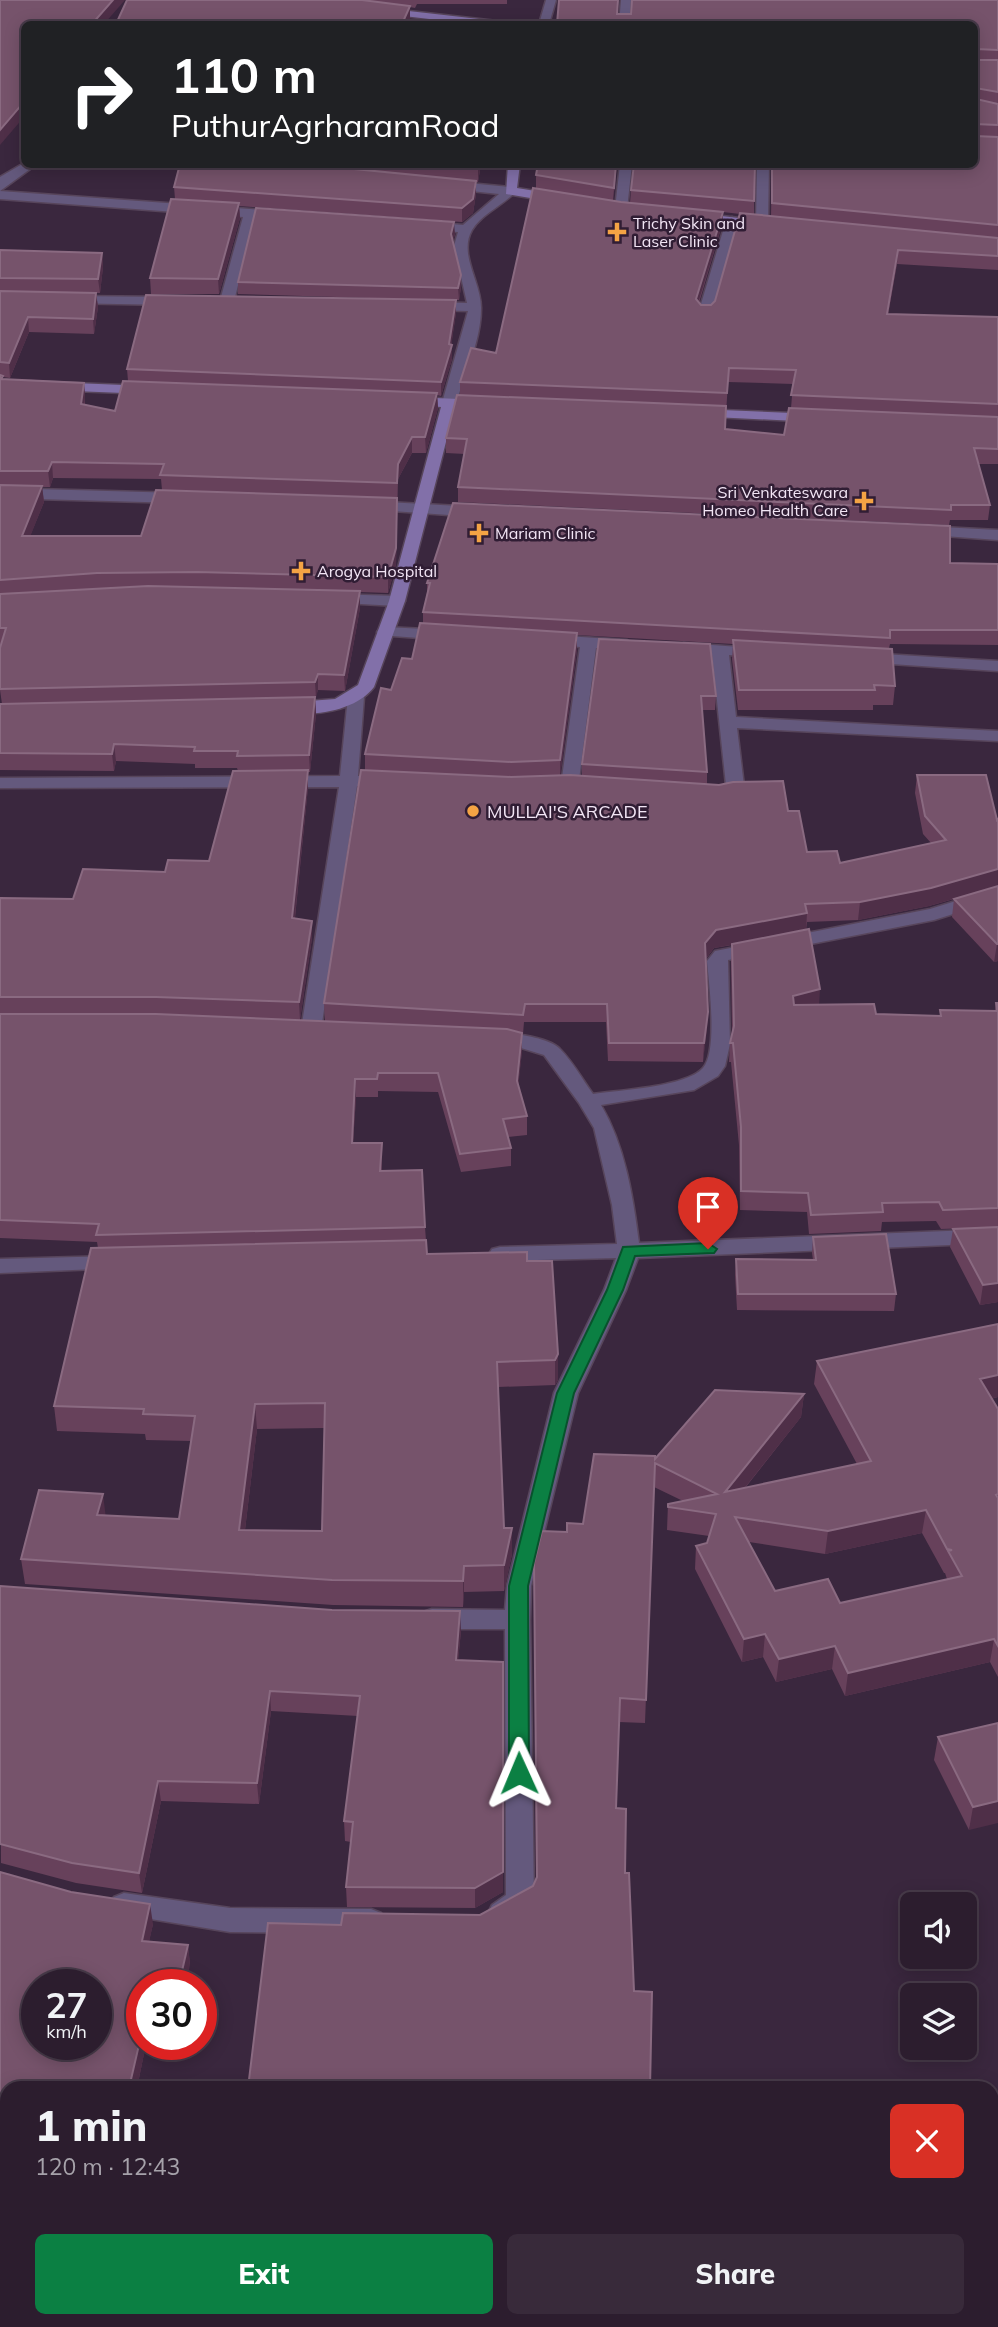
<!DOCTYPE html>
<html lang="en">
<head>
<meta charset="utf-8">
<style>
	body { margin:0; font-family:Mulish,sans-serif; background:#382a3a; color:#f1f3f6; height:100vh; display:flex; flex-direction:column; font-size:26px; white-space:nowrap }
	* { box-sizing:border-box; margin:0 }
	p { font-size:23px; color:#a6a2aa }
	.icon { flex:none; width:38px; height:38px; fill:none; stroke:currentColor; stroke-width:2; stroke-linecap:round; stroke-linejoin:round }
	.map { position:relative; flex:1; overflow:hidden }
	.drawer { position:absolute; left:0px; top:2081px; width:999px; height:247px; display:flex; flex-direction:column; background:#2c1d2e; border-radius:21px 21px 0 0; box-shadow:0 4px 18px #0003,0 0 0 2px #483b4a }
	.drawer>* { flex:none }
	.guide { position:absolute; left:21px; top:21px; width:957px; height:147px; border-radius:10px; box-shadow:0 4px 18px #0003,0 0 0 2px #483b4a; background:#202124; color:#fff; overflow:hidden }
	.buttons { position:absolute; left:900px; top:1892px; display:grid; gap:14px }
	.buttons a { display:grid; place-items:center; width:77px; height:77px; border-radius:10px; background:#2c1d2e; box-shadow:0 4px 18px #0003,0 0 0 2px #483b4a; font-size:35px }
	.speed { position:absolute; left:21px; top:1969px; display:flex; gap:14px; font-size:35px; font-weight:700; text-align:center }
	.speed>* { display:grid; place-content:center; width:91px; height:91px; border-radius:50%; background:#2c1d2e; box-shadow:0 4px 18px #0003,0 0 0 2px #483b4a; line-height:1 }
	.speed small { font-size:18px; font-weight:400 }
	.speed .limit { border:10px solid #d22; background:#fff; color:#111 }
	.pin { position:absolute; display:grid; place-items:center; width:60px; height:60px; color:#fff; margin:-72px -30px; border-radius:50% 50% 50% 0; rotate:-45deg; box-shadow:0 0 7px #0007 }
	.pin .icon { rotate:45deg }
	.me { position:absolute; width:77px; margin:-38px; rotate:359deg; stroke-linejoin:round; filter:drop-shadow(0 0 5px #0008) }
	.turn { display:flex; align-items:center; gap:24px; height:147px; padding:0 35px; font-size:32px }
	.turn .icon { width:91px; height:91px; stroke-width:2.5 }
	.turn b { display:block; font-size:49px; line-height:60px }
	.round { display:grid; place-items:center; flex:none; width:74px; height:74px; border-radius:10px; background:#382a3a }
	.head { display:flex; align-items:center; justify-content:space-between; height:119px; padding:0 35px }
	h1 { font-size:42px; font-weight:800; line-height:52px }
	.action { display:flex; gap:14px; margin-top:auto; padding:14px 35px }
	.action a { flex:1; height:80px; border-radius:10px; background:#0b8043; color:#fff; font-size:28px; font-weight:800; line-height:80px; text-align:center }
	.action a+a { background:#382a3a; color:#f1f3f6 }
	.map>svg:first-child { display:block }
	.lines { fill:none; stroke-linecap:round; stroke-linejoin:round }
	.street-casing { stroke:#57455b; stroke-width:3 }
	.secondary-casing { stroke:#57455b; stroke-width:3 }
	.street { fill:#64597d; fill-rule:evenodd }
	.secondary { fill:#8270a9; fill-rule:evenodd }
	.wall { fill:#67415b; fill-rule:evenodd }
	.shaded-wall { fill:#4f2f48 }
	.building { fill:#76536b; stroke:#8a6a81; stroke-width:2; fill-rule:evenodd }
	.route { fill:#0b8043; stroke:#07532c; stroke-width:2 }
	.poi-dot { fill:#f4a344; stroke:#301d34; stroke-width:2.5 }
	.labels { text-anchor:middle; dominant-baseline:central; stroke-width:5; stroke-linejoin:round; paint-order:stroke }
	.far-poi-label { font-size:16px; fill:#f2e5f5; stroke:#301d34; text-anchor:start }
	.poi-label { font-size:18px; fill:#f2e5f5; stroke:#301d34; text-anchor:start }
</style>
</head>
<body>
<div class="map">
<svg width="998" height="2327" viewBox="0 0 998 2327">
	<rect width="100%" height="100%" fill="#3a273e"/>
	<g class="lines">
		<g class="street-casing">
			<path id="street" d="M546 0H556L549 24H539Z
				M621 0H631L629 24H619Z
				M24 163 37 164 0 191V177Z
				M620 164H632L627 209 621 213 615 209Z
				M757 164H769L768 224 762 228 756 224Z
				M447 181 510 187 516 191C504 205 481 214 472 230 458 255 482 283 481 309 481 340 465 374 456 403L449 407 442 403 468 311 429 310 422 306 429 302 467 303 454 246 458 232 428 230 422 226 428 222 463 225 499 194 443 188 441 185Z
				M0 191 250 209 281 212 287 216 281 220 255 218 234 301C226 307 206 307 198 301L200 298 221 297 243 217 0 199Z
				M732 217 738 221 712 314 710 317H700L698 314 726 221Z
				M68 296 172 297 179 301 172 305 63 303V297Z
				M0 488 180 493 188 498 180 503 0 498Z
				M369 501 477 507 485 512 477 517 364 509 361 506 364 503Z
				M922 526 998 530V540L917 534 914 531Z
				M331 594 397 596 405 601 397 606 325 602 323 599Z
				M385 627 446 630 454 635 446 640 379 635 377 632 379 629Z
				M551 635 627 640 635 645 627 650 596 648 579 780 595 782 598 786 595 790H570L561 785 580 647 545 643 543 640Z
				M684 643 766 649 768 652 760 657 729 655 736 717 998 731V741L737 728 744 786 735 797 709 799 706 795 709 791 723 788 726 785 712 654 678 651 676 648 678 645Z
				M866 653 998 661V671L860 662 858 658Z
				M356 692 364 697 358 776H386L395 781 386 786H357L321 1030 318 1034H304L301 1030 339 787 0 788V778L340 776 348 697Z
				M998 888V900L934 920 728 960 730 1044 725 1066 718 1076 694 1090 601 1105C625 1146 633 1196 639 1243L998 1229V1243L638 1258 626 1290 578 1393 531 1586 530 1620 534 1900C526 1915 509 1927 492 1921L488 1913 492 1905 506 1895 505 1629H432L423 1626 419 1619 423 1612 432 1609 505 1610 507 1586 554 1393 604 1290 616 1258 500 1261 492 1259 489 1254 492 1249 500 1247 617 1244 612 1205 594 1128 579 1103 544 1055 508 1044 486 1042 483 1038 486 1034C502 1030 549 1037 560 1049 573 1062 582 1079 593 1094 619 1090 686 1087 703 1068 718 1051 709 984 707 961L715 951 930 909Z
				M114 1256 122 1258 125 1263 122 1268 0 1273V1259Z
				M124 1893 230 1908 371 1909 381 1913 385 1921 381 1929 371 1933 230 1932 114 1913 110 1905 114 1897Z"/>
		</g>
		<g class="secondary-casing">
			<path id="secondary" d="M382 8 497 21 502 24H472L378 13 377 11Z
				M508 164H520L517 188 560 195 566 199 560 203 506 194Z
				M696 213 765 221 771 225 765 229 692 220 690 217Z
				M0 380 148 386 155 390 148 394 0 388Z
				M411 397 484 400 491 404 484 408 455 407 405 601 374 687C356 711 311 718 283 711L281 707 283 703 335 699 358 685 389 601 441 407 406 404V398Z
				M698 409 816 414 823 418 816 422 693 416 691 413Z"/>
		</g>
		<use href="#street" class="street"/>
		<use href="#secondary" class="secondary"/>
	</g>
	<path class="wall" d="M127 0H507V4H417L415 8 410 7V19L408 24H116Z
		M998 0V270L897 264 888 314 998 317V464H978L990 505 988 520H950L949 525 458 502V487L465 454 446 453V438L460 395V382L496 353 536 188V175L617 164 613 201 630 203 631 190 754 201V215L771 216 772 164H975L557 24 618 14ZM723 212 740 214 715 301 711 305H701L699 303 722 225ZM728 382 793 384 791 408 784 435 725 430Z
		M180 164H481L478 182H476V194L473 213 462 222 239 206 240 218 219 294H151L150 278 175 199 174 187Z
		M455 234 453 241 461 287 459 300H456V313L451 345 452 359 441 396 437 395 438 408 426 453H412L398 479 396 564 388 593 360 592V608L345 691 318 690 315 698 316 714 310 772H308V787L295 918 312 921V938L300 1020 325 1021 324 1003 365 771V754L391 690 412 659 423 624V612L427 593V583L950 563 998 564V645L890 644 889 648 895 686 893 705H873V710H738L732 659 733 644 577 635V650L560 775 582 776V764L599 639 716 696 715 710H702L707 772V784L788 811 807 852 840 863 931 843 923 834 915 793 917 775H986L998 961 994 962 952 917 954 899 929 906 858 920 807 922 806 930 819 1005 876 1014 940 1016V1010L995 1011 996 1003H998V1302L980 1305 950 1247 953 1229 972 1228 941 1229 936 1221 882 1222 881 1231 809 1234 807 1212 740 1210 739 1145 731 1062H729L730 1043 732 1032 731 962 732 945 714 948 706 959 708 1012 703 1062 608 1061 606 1022H524L523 1034 522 1033V1051L518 1085 527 1116V1135L508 1137 511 1148V1166L461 1172 438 1092 378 1091V1097H356L353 1143H382V1171L425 1227 427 1254 527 1261 558 1354V1380L555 1385 498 1387 504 1528 512 1554 504 1591 464 1592 463 1607 333 1605 25 1584 21 1559 105 1516 179 1519 191 1441 146 1440 145 1434 57 1431 54 1406 98 1248 97 1242 0 1238V898L73 899 165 872 209 861 238 771 237 768H195V764L116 761 114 771 0 770V704H2L0 690V648L2 644H0V250L102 253 103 267 100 293H96L98 307 94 334 29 332 10 378 3 377V379L84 383 85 398V405L115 411 128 381 127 369 435 300 238 294V282ZM53 478 161 479 162 490 141 536H30L44 502 42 487H50ZM324 1428 322 1531 245 1530 257 1429Z
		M813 1237 896 1294 894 1311 737 1310 735 1275 736 1259 813 1260 812 1253Z
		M998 1324V1397L991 1399 998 1409V1677L990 1662 845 1696 832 1669 776 1682 763 1657 742 1662 695 1569 696 1546 707 1543 709 1536 667 1530 668 1504 683 1501 654 1487 645 1723 619 1722 616 1808 625 1873 634 1991 341 1925 480 1915 533 1886 536 1878 534 1586 567 1532 583 1524 655 1459 804 1394 801 1417 745 1488 857 1464 814 1384 817 1361ZM922 1533 944 1573H945L947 1579 840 1603 775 1591 749 1542 825 1554Z
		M0 1586 461 1631 458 1660 503 1892 475 1908 347 1907 346 1887 351 1842 345 1841 344 1821 358 1716 271 1711 259 1804 161 1801 142 1893 76 1883 1 1863Z
		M998 1723 969 1830 934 1760 938 1737Z
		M0 1872 153 1924 149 1941 188 1945 190 1965 142 1984V2044H146L137 2088H7V2204L0 2203Z"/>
	<path class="shaded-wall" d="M113 0H125L104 24H92Z
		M410 6V19L408 24H402Z
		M24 102V117L0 145V130Z
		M478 164H481L478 182Z
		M616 164H617L613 201 614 188Z
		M476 181V194L473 213 462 222V208Z
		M239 203 240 218 219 294 218 279Z
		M723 212 722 225 695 313 696 299Z
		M454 222 455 234 451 247V234Z
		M898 250 897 264 886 328 887 314Z
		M102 253 103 267 100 293 98 279Z
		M461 275V287L459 300 458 288Z
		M96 293 98 307 94 334 93 319Z
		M456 300V313L451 348 452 345V359L441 396V382L449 344Z
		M28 317 29 332 10 378 9 363Z
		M84 383 85 398 83 419 81 404Z
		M437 393 438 408 426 453 425 437Z
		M412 437V453L398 479V499V464Z
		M52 462 53 478 50 487 48 471Z
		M42 486 44 502 24 552 22 536Z
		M397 498 396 564 388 593V577Z
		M360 591V608L345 691 344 675Z
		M577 633V650L560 777V760Z
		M318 674V690L316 698 315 682Z
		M315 697 316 714 310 772 309 755Z
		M114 744 116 761 114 771 112 754Z
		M308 770V787L293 935 292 918Z
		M998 869V886L929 906 858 920 860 902Z
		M807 913 806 931 714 948 704 961 705 943 716 930Z
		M312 921V938L300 1020 299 1002Z
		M997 944H998V961L994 962Z
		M820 989 819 1007 791 1014 793 996Z
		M708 1012 707 1030 703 1062 704 1043Z
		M522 1033V1051L517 1099V1081Z
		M355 1079 356 1097 352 1161V1143Z
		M382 1143V1161L380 1189V1171Z
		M998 1283V1302L980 1305 983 1285Z
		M558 1354V1380L555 1385V1360Z
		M998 1375V1397L976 1402 980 1379Z
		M804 1394 801 1417 723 1515 725 1492Z
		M255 1404 257 1429 242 1555 239 1530Z
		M103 1494 106 1519 97 1515Z
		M926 1510 922 1533 825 1554 828 1531Z
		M512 1528V1554L504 1591V1565Z
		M464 1566V1592L463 1607V1581Z
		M460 1611 461 1631 456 1681V1660Z
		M765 1634 763 1657 742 1662 744 1639Z
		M994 1639 990 1662 845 1696 848 1673Z
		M835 1646 832 1669 776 1682 779 1659Z
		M270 1691 271 1711 259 1804 257 1783Z
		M158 1781 161 1801 142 1893 139 1873Z
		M998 1801V1823L969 1830 973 1807Z
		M503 1872V1892L475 1908V1888Z
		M150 1904 153 1924 145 1961 142 1941Z
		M188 1945 190 1965 186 1984H179Z
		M142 2032V2044H146L137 2088H129Z"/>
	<path class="building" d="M0 0H113L92 24H24V102L0 130Z
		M127 0H362L410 6 402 24H116Z
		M559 0H618L617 14H631L632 0H998V50L976 49 975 50V24H557Z
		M975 55 976 60H998V92L975 88Z
		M975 89 976 99 998 104V125L975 124Z
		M975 136 998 137V225L772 203V164H975Z
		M180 164H303L476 181 473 199 462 208 174 187Z
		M441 164H478V168Z
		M538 164H616L614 188 536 175Z
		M634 164H755L754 201 631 190Z
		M533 188 621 202 723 212 696 299 701 305H711L715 301 740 213 998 238V256L898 250 887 314 998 317V404L791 395 796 370 729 368 727 393 460 382 471 348 496 353Z
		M171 199 239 203 218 279 150 278Z
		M256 208 454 222 451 234 461 275 458 288 238 282Z
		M0 250 102 253 98 279 0 278Z
		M0 291 96 293 93 319 28 317 9 363 0 362Z
		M146 295 456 300 449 344 452 345 441 382 127 369Z
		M0 375 3 376 1 379 84 383 81 404 115 411 123 381 437 393 425 437H412L398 464 397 483 160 475 164 464 52 462 48 471H0Z
		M457 395 726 406 725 429 784 435 789 408 998 417V449L974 448 990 505H951V510L458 487 467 439 446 438Z
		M0 485 42 486 22 536H141L156 490 397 498 396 548 388 577 197 572 97 573 0 580Z
		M453 503 950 526V563L998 564V630H890V638L423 612 430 583H427Z
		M148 586 360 591 344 675 318 674 315 682 0 689V648L6 628H0V594Z
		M420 623 577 633 560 760 511 762 365 754 381 688 391 690 402 658 412 659Z
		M599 639 710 644 716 696H701L707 772 582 764Z
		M733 640 892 649 895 686 874 685 875 690H739Z
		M315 697 309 755 237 756 238 751H194L195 747 114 744 112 754 0 753V704Z
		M308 770 292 918 312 921 299 1002 156 997H0V898L73 899 83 869 165 872 168 860 209 861 233 771Z
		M361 770 511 777 570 775 719 785 733 782 783 781 788 811H799L807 852 837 851 840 863 946 840 925 816 917 775H986L997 820 998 819V869L931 888 860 902 805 904 807 913 716 930 705 943 708 1012 704 1043H609L607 1004H525L523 1015 324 1003Z
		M998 886V944H997L954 899Z
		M809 929 820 989 793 996 794 1005 874 1004 876 1014 941 1016 940 1010 997 1011 996 1003H998V1208L943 1210 939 1202 882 1203 883 1212 811 1215 808 1193 741 1191V1127L733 1043H730L734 1026 732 944Z
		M0 1014H156L507 1029 522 1033 517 1081 527 1116 503 1119 511 1148 460 1154 438 1073H378L377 1079H355L352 1143H382L380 1171 422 1170 425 1227 96 1235 99 1224 0 1220Z
		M998 1227V1283L983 1285 953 1229Z
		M886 1234 896 1294H738L736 1259 816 1260 813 1237Z
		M426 1240 427 1254 527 1252V1261H552L558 1354 555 1360 497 1362 504 1528H512L504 1565 464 1566 463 1581 332 1580 21 1559 39 1490 103 1494 97 1515 179 1519 195 1416 143 1414 144 1409 54 1406 91 1248ZM325 1403 322 1531 239 1530 255 1404Z
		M998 1324V1375L980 1379 998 1409V1494L996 1495 998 1498V1646L994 1639 848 1673 835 1646 779 1659 765 1634 744 1639 696 1546 707 1543 716 1514 668 1507V1504L717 1494 655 1463 646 1700 620 1698 616 1808 626 1809 625 1873H629L634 1991 652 1992 650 2088H248L268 1923 341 1925 343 1913 480 1915 533 1886 537 1877 534 1563 542 1531 567 1532V1523L583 1524 594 1454 655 1456V1459L715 1390 804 1394 725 1492 871 1461 817 1361ZM926 1510 947 1549 952 1550 948 1551 962 1576 840 1603 828 1579 775 1591 735 1517 828 1531Z
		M0 1586 332 1610 460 1611 456 1660 503 1662V1872L475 1888 346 1887 353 1822 344 1821 360 1696 270 1691 257 1783 158 1781 139 1873 72 1863 0 1844Z
		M998 1723V1801L973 1807 938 1737Z
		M0 1872 71 1892 150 1904 142 1941 188 1945 179 1984H142V2032L129 2088H7V2185L0 2184ZM37 1984H96V2044H37Z
		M131 2320H146L149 2327H116Z"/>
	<path class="route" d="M708 1243 717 1249 714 1253 635 1256 623 1290 574 1393 528 1586 529 1773 526 1779 519 1781 511 1779 509 1773V1586L557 1393 607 1290 623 1247Z"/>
	<g class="poi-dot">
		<path d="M613.5 221.5h7v7h7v7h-7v7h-7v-7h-7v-7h7z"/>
		<path d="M860.5 490.5h7v7h7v7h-7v7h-7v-7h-7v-7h7z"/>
		<path d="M475.5 522.5h7v7h7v7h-7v7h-7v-7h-7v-7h7z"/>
		<path d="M297.5 560.5h7v7h7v7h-7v7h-7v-7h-7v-7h7z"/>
		<circle cx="473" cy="811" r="7"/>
	</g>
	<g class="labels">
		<g class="far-poi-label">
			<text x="633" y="223">Trichy Skin and<tspan x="633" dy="18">Laser Clinic</tspan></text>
			<text x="848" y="492" text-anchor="end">Sri Venkateswara<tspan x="848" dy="18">Homeo Health Care</tspan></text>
			<text x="495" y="533">Mariam Clinic</text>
			<text x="317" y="571">Arogya Hospital</text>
		</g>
		<g class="poi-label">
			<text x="487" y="811">MULLAI'S ARCADE</text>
		</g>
	</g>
</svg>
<div class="buttons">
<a><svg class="icon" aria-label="sound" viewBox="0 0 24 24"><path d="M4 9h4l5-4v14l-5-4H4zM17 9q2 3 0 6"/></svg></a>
<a><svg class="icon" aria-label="layers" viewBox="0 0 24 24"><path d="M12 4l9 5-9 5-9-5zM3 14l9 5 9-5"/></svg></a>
</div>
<div class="speed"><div>27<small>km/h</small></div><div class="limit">30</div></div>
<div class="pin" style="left:708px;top:1249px;background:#d93025"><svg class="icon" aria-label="arrive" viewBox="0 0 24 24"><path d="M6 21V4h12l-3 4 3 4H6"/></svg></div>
<svg class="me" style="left:519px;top:1773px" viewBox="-20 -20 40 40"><path d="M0-17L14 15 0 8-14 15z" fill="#0b8043" stroke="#fff" stroke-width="4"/></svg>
<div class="guide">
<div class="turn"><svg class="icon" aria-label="right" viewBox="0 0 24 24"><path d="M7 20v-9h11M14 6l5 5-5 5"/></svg><div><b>110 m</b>PuthurAgrharamRoad</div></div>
</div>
<section class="drawer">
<div class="head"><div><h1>1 min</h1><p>120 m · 12:43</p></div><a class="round" style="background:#d93025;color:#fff"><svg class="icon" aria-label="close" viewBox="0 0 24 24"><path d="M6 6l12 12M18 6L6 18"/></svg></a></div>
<div class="action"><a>Exit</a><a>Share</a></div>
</section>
</div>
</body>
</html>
